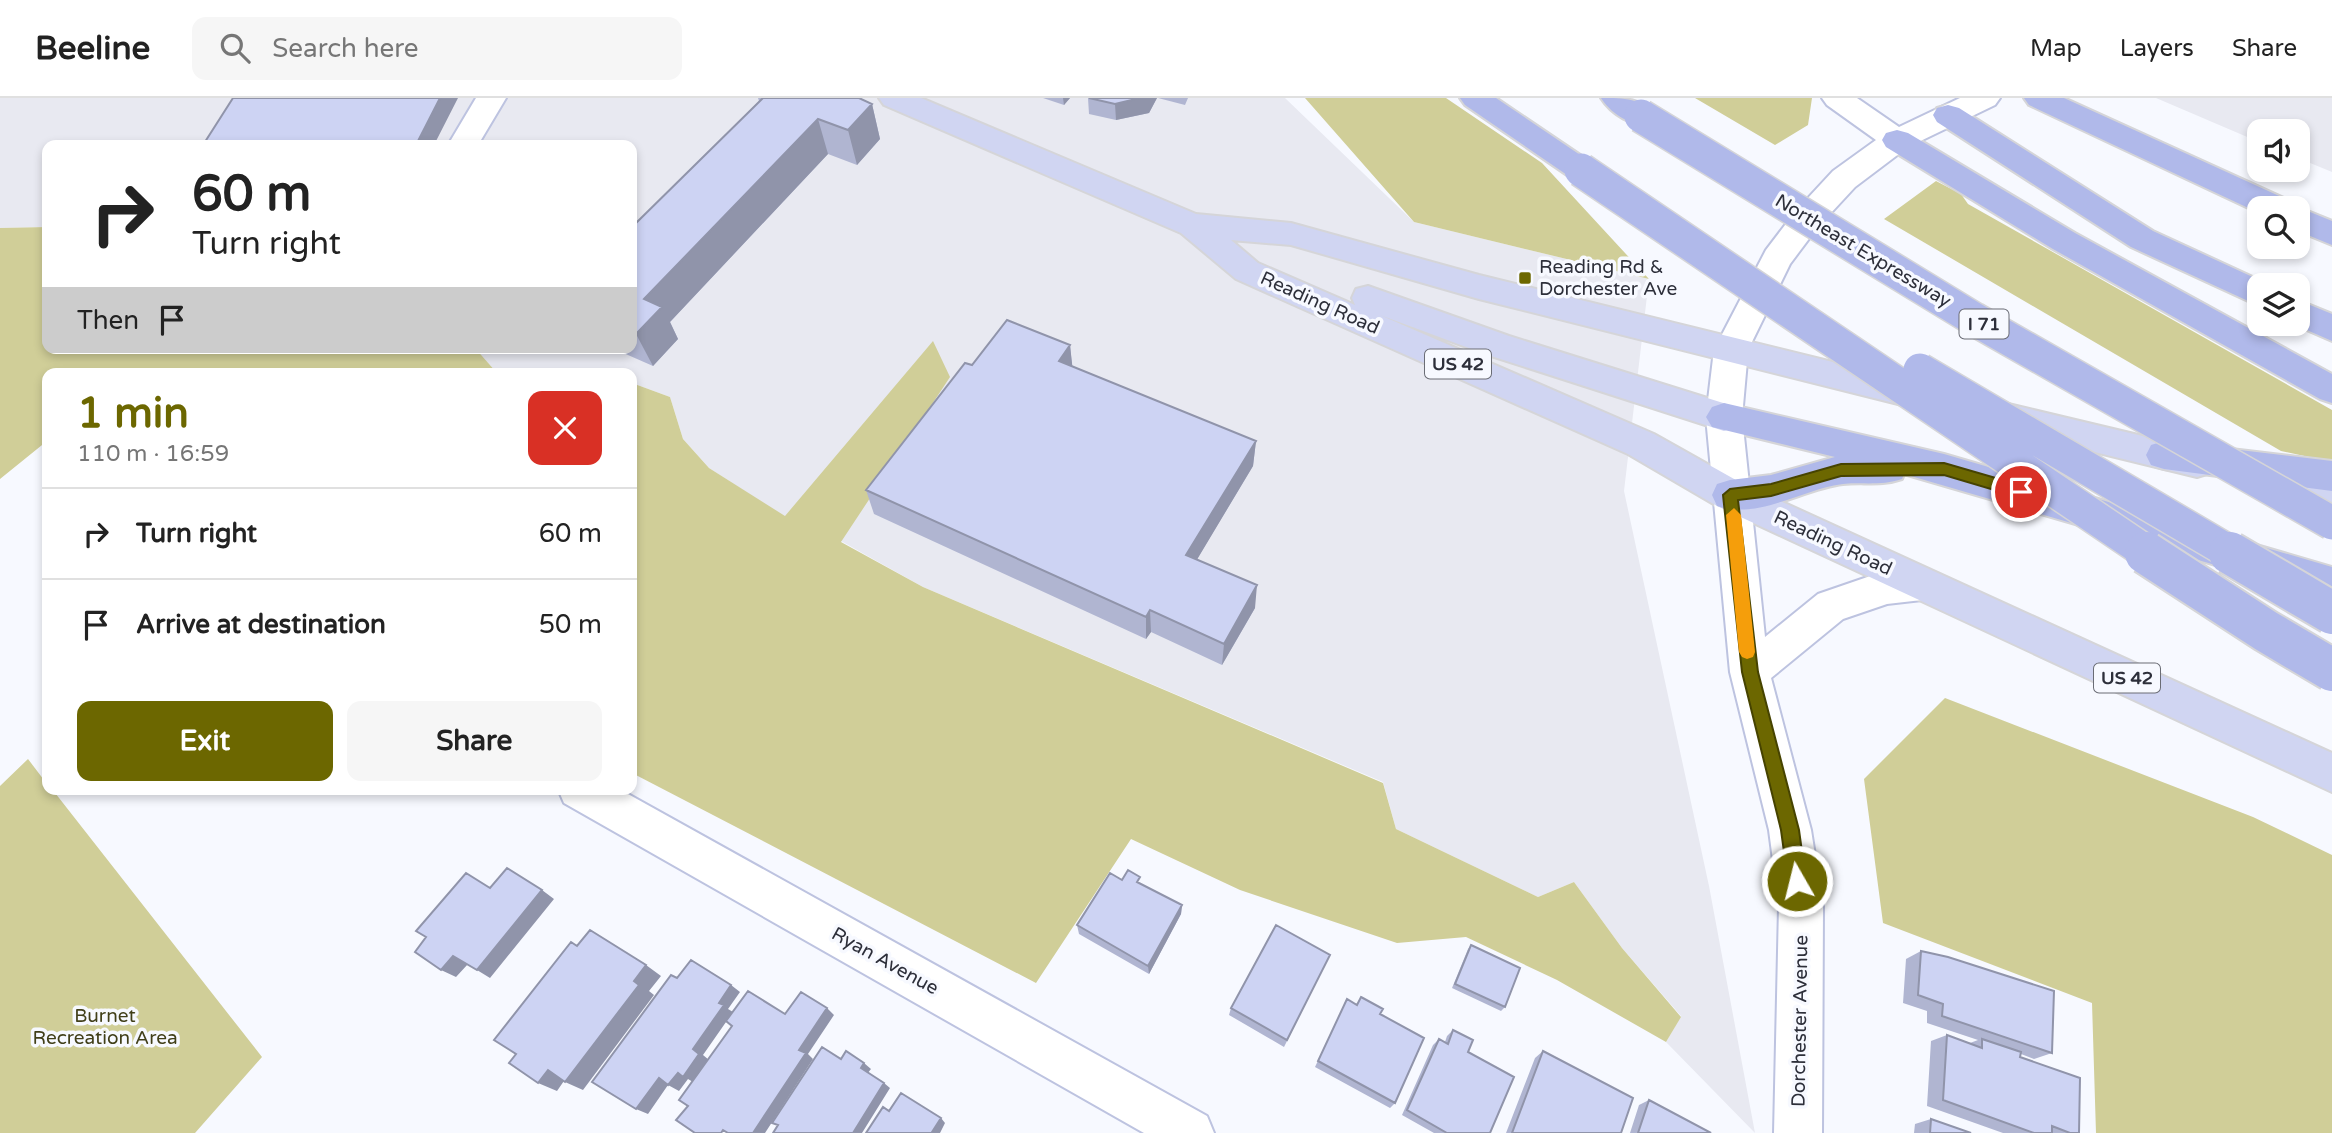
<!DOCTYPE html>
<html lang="en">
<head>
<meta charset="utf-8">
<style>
	body { margin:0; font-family:"Varela Round",sans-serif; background:#f6f6f6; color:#222; height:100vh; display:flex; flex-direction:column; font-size:26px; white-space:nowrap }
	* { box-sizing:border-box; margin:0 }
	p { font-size:23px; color:#767676 }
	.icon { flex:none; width:38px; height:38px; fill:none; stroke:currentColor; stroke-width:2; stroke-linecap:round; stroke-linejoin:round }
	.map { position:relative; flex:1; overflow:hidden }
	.details { position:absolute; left:42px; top:270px; width:595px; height:427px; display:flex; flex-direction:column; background:#fff; border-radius:14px; box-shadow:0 4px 10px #0003 }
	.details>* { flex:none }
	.banner { position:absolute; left:42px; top:42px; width:595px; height:214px; border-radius:14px; box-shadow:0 4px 10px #0003; background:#fff; color:#222; overflow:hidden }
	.tools { position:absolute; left:2247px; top:21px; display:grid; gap:14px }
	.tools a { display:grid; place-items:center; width:63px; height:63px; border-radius:14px; background:#fff; box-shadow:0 4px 10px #0003; font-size:35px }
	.pin { position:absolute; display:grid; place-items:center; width:60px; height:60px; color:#fff; margin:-30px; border:4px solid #fff; border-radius:50%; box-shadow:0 2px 7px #0007 }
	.me { position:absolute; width:77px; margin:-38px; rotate:352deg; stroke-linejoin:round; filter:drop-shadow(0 0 5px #0008) }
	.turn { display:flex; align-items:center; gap:24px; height:147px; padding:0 35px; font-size:32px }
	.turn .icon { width:91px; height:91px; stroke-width:2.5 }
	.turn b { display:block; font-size:49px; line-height:60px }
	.then { display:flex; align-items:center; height:66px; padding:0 35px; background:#0003; gap:14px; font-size:26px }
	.round { display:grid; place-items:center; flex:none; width:74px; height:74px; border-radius:14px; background:#f6f6f6 }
	.overview { display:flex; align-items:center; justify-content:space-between; height:119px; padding:0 35px }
	h1 { font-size:42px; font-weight:700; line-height:52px; color:#6c6700 }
	.cta { display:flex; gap:14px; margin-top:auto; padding:14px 35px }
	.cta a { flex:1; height:80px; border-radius:14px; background:#6c6700; color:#fff; font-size:28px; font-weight:700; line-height:80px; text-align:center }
	.cta a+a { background:#f6f6f6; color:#222 }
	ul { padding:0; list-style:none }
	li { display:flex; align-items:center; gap:21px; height:91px; padding:0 35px; border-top:2px solid #e0e0e0 }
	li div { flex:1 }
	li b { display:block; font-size:26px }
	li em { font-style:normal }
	header { display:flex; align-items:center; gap:42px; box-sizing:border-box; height:98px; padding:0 35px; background:#fff; border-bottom:2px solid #e0e0e0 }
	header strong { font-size:33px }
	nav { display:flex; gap:38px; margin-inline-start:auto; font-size:24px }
	.search { width:490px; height:63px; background:#f6f6f6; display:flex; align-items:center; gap:18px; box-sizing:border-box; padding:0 24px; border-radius:14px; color:#767676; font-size:26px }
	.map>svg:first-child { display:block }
	.built { fill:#e8e9f1 }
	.green { fill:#d0ce98 }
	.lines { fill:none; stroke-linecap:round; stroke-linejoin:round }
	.minor-casing { stroke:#bdc3e0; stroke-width:4 }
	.major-casing { stroke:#d5d5d8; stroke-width:4 }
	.highway-casing { stroke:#d5d5d8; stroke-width:4 }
	.minor { fill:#fff; fill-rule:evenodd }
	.major { fill:#d0d5f2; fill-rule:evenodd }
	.highway { fill:#b0b9ea; fill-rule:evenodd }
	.highway-bridge-far1-casing { stroke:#d5d5d8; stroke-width:36; stroke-linecap:butt }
	.highway-bridge-casing { stroke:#d5d5d8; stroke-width:46; stroke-linecap:butt }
	.highway-bridge-far1 { stroke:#b0b9ea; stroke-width:33 }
	.highway-bridge { stroke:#b0b9ea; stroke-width:42 }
	.wall { fill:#b0b5d1 }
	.shaded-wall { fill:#9094aa }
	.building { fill:#cdd3f3; stroke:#9094aa; stroke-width:2 }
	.route { fill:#6c6700; stroke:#464300; stroke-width:2 }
	.slow { fill:#f59e0b }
	.poi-dot { fill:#6c6700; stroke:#f7f9ff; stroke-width:2.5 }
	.labels { text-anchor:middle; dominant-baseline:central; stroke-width:7; stroke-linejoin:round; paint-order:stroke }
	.shield { fill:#f7f9ff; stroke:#6a6c75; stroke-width:2 }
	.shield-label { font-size:18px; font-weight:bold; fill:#2d2f3a }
	.street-label { font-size:19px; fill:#2d2f3a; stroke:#f7f9ff }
	.poi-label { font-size:19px; fill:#2d2f3a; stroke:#f7f9ff; text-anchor:start }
	.park-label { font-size:19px; fill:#413f19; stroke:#f7f9ff }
</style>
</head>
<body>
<header>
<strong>Beeline</strong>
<div class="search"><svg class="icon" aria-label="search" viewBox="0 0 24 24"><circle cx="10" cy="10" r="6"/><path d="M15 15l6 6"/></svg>Search here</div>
<nav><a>Map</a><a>Layers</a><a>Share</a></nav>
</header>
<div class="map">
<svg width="2332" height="1035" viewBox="0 0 2332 1035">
	<rect width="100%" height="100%" fill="#f7f9ff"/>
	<path class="built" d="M0 0H1285L1414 124 1649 181 1624 393 1709 788 1755 1035 1666 944 1681 918 1622 850 1574 784 1538 799 1396 731 1383 684 923 489 841 443 785 419 709 370 683 341 670 299 632 285V275H497L475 250H632V47H47V129L0 130Z
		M2156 0H2332V74L2298 60V33H2259V44Z"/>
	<path class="green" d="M1305 0H1446L1542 65 1649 181 1414 124Z
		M1695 0H1812L1808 27 1775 47Z
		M1936 83 1961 96 1968 106 2332 312V364L2281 353 1884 121Z
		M47 129V250H475L497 275H47V343L0 381V130Z
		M933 243 950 279 841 444 923 489 1383 685 1396 731 1538 799 1574 784 1622 850 1681 919 1666 944 1557 882 1466 839 1397 845 1240 792 1131 741 1036 885 632 675V285L670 299 683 341 709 370 785 418Z
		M1945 600 2253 719 2332 757V1035H2096L2092 905 1883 825 1864 681Z
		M28 661 47 686V691H52L262 959 195 1035H0V688Z"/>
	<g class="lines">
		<g class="minor-casing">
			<path id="minor" d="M476 0H506L478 47H448Z
				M1822 0H1857L1899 29 1960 0H2000L1995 7 1908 49 1855 89 1817 130 1790 166 1748 252 1742 319 1765 539 1818 496 1882 474 1922 470 1935 475 1941 486 1935 497 1922 502 1887 506 1843 521 1771 580 1811 732 1823 808 1822 1035H1774L1779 808 1769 732 1730 574 1706 319 1714 252 1766 152 1795 114 1833 73 1876 42 1827 7Z
				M558 691H619L1207 1018 1214 1035H1144L564 705Z"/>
		</g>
		<g class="major-casing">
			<path id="major" d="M879 0H921L1196 116 1291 125 1479 177 1930 288 1935 298 1930 308 1918 311 1479 201 1291 147 1231 142 1258 165 1355 207 1352 200 1356 191 1368 188 1509 238 1736 309 1742 319 1736 329 1724 333 1485 256 1380 217 1654 336 1743 386 2332 655V694L1717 408 1628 356 1236 181 1181 135 884 7Z
				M2000 304 2197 351 2210 355 2215 365 2210 375 2197 379 1988 328 1983 318 1988 308Z
				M2255 364 2332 383V413L2242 389 2237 379 2242 369Z"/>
		</g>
		<g class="highway-casing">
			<path id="highway" d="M1460 0H1496L1592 65 1596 72 1592 79 1581 83 1570 79 1465 7Z
				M1601 0C1623 0 1643 0 1656 18L1652 25C1633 30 1611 16 1601 0Z
				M2024 0H2064L2288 102 2293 110H2259V115L2029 7Z
				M1948 7 1959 10 2153 133 2270 187H2259V208L2131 149 1937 24 1933 17 1937 10Z
				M1897 32 1908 35 2075 135 2332 276V305L2320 301 2053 151 1886 49 1882 42 1886 35Z
				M2298 109 2332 123V147L2298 133V110H2293Z
				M2298 202 2332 216V243L2293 226H2298Z
				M1724 305 1944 356 2332 469V501L1904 376 1902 381C1882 388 1863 384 1843 386 1802 391 1759 422 1717 408L1712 397 1717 386 1730 382 1771 377 1835 359 1712 329 1706 319 1712 309Z
				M2164 343 2332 363V393L2164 371 2151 367 2146 357 2151 347Z"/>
		</g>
		<use href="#minor" class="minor"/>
		<use href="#major" class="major"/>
		<use href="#highway" class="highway"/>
		<g class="highway-bridge-far1-casing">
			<path id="highway-bridge-far1" d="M1641 18 1974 221 2332 425
				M1581 72 2149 456
				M1920 272 2233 456"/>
		</g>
		<g class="highway-bridge-casing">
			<path id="highway-bridge" d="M2146 455 2266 533 2332 572
				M2230 455 2332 515"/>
		</g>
		<use href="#highway-bridge-far1" class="highway-bridge-far1"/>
		<use href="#highway-bridge" class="highway-bridge"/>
	</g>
	<path class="wall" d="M758 0H859L872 6 880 41 857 67 828 56 670 224 678 241 653 268 612 250H632V129L759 3Z
		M1043 0H1070L1064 7Z
		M1088 0H1157L1149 15 1116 22 1089 16Z
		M1158 0H1188L1185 7Z
		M1070 247 1072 268 1256 343 1253 368 1197 461 1255 510 1222 567 1151 534 1146 541 874 416 866 392 972 267Z
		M1122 782 1141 786 1182 807 1181 816 1149 876 1079 836 1077 827Z
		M1471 847 1505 909 1501 913 1452 890 1468 851Z
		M1921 853 2052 955 2034 961 2021 956 2020 959 2079 1035H2003L1927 1008 1931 943 1947 937 1970 945 1978 942 1927 925V913L1903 905 1906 861Z
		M1330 857 1284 949 1229 917 1231 910Z
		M1347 901 1357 907 1380 916 1395 1005 1390 1010 1315 969Z
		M1453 932 1468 954 1490 1035H1434L1402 1017 1433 947 1439 941 1445 944 1447 938Z
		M1543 953 1621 1035H1506L1535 960Z
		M1649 1002 1711 1035H1630L1639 1007Z
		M1931 1021 1971 1035H1914L1915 1026Z"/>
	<path class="shaded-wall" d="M440 0H458L434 47H416Z
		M1063 0H1070L1064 7Z
		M1140 0H1157L1149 15 1116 22 1115 6Z
		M872 6 880 41 857 67 848 32Z
		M818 21 828 56 670 224 678 241 653 268 636 236 644 201Z
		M1070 247 1073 274 1059 263Z
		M1256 343 1253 368 1186 480V457Z
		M1257 487 1255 510 1222 567 1224 546Z
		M1150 512 1151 534 1146 541V519Z
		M542 792 554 801 490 880 477 872Z
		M1182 807 1181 816 1149 876 1148 868Z
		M453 858 468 866 456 879 441 872Z
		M646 867 661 878 649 893 654 897 583 992 565 984 634 883Z
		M731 887 740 894 728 911 733 914 703 957 709 962 693 984 688 981 679 993 668 987 648 1016 636 1011 659 980 693 951 719 905Z
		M827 910 834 917 808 956 813 961 765 1035H753L799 952Z
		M864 965 871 971 867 976 861 970Z
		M548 972 566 980 557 993 538 985Z
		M884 985 890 990 862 1035H853Z
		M941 1020 945 1025 940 1035H933L932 1034Z"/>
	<path class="building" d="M233 0H440L416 47H203Z
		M763 0H859L872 6 848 32 818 21 644 201 662 209 636 236 632 234V129Z
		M1089 0H1140L1115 6Z
		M1007 222 1070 247 1059 263 1256 343 1186 457 1257 487 1224 546 1150 512 1146 519 866 392 965 265 972 267Z
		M507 770 542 792 477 872 453 858 441 872 415 854 426 839 416 833 466 775 490 790Z
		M1128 772 1140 779 1137 784 1182 807 1148 868 1077 827 1110 775 1122 782Z
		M1276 827 1330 857 1287 942 1231 910Z
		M590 832 646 867 634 883 639 887 565 984 548 972 538 985 509 965 516 956 494 942 571 844 577 848Z
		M1471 847 1520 870 1505 909 1455 886Z
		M1921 853 1948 859 2054 893 2052 955 1942 918 1943 906 1918 897Z
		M691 862 731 887 719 905 724 907 693 951 699 956 683 979 678 975 668 987 659 980 636 1011 592 984 671 877 677 880Z
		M748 893 785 916 801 894 827 910 799 952 806 955 753 1035H728L723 1032 721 1035H695L676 1022 688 1008 679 1002 732 928 726 923Z
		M1361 899 1383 911 1380 916 1424 940 1395 1005 1318 963 1347 901 1357 907Z
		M1453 932 1473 942 1468 954 1514 979 1490 1035H1447L1407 1012 1439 941 1448 946Z
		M1947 937 1982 950V941L2021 954 2020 959 2080 980 2079 1035H2070L2052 1028V1035H2034L1943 1002Z
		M822 949 841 961 846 953 864 965 861 970 884 985 853 1035H773L778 1027 772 1025Z
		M1543 953 1633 1000 1621 1035H1512Z
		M901 995 941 1020 932 1034 934 1035H866L883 1009 889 1013Z
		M1649 1002 1711 1035H1638Z
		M1931 1021 1971 1035H1930Z"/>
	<path class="route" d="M1944 365 2027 389 2029 394 2021 400 1944 377 1841 378 1771 398 1738 402 1758 574 1799 732 1806 783 1804 789 1797 792 1791 789 1788 783 1781 732 1742 574 1723 397 1730 391 1771 386 1841 366Z"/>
	<path class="slow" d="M1734 410 1741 417 1755 554 1753 559 1747 561 1742 559 1739 554 1726 417Z"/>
	<rect class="poi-dot" x="1518" y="173" width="14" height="14" rx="3.5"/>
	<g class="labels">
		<g class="shield">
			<rect x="1959.5" y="211.5" width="49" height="29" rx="5"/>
			<rect x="1425" y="251.5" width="66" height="29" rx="5"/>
			<rect x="2094" y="565.5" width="66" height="29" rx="5"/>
		</g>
		<g class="shield-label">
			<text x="1984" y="226">I 71</text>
			<text x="1458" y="266">US 42</text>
			<text x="2127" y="580">US 42</text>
		</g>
		<g class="street-label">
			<text transform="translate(1863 153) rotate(31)">Northeast Expressway</text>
			<text transform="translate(1320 205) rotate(24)">Reading Road</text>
			<text transform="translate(1833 445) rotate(25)">Reading Road</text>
			<text transform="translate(885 863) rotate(29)">Ryan Avenue</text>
			<text transform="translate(1800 923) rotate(-89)">Dorchester Avenue</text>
		</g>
		<g class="poi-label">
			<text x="1539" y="169">Reading Rd &amp;<tspan x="1539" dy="22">Dorchester Ave</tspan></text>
		</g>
		<g class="park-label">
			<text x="105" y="918">Burnet<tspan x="105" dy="22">Recreation Area</tspan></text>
		</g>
	</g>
</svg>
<div class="tools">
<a><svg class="icon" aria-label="sound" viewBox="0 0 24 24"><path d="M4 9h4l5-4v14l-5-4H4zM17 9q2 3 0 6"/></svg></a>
<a><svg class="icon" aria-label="search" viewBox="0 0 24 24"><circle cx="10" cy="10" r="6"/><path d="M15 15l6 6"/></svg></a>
<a><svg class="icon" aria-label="layers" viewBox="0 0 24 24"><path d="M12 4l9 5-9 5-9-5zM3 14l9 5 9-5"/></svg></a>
</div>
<div class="pin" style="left:2021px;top:394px;background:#d93025"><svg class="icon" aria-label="arrive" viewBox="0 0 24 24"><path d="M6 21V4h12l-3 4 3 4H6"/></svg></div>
<svg class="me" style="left:1797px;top:783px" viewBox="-20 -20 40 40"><circle r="17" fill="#6c6700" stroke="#fff" stroke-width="3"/><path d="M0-11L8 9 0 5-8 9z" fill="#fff"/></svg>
<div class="banner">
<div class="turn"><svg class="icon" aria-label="right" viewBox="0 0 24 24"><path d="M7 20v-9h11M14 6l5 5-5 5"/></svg><div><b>60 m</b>Turn right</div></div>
<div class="then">Then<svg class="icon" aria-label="arrive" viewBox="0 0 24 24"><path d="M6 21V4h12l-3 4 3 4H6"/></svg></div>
</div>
<section class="details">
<div class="overview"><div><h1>1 min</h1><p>110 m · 16:59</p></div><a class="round" style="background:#d93025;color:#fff"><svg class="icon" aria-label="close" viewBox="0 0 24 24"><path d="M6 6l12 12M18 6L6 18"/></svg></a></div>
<ul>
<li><svg class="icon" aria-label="right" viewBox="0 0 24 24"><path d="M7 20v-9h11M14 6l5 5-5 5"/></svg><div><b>Turn right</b></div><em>60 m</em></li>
<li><svg class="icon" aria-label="arrive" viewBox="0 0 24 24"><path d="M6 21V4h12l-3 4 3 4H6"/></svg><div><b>Arrive at destination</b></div><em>50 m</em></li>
</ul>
<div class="cta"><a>Exit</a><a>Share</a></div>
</section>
</div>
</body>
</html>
